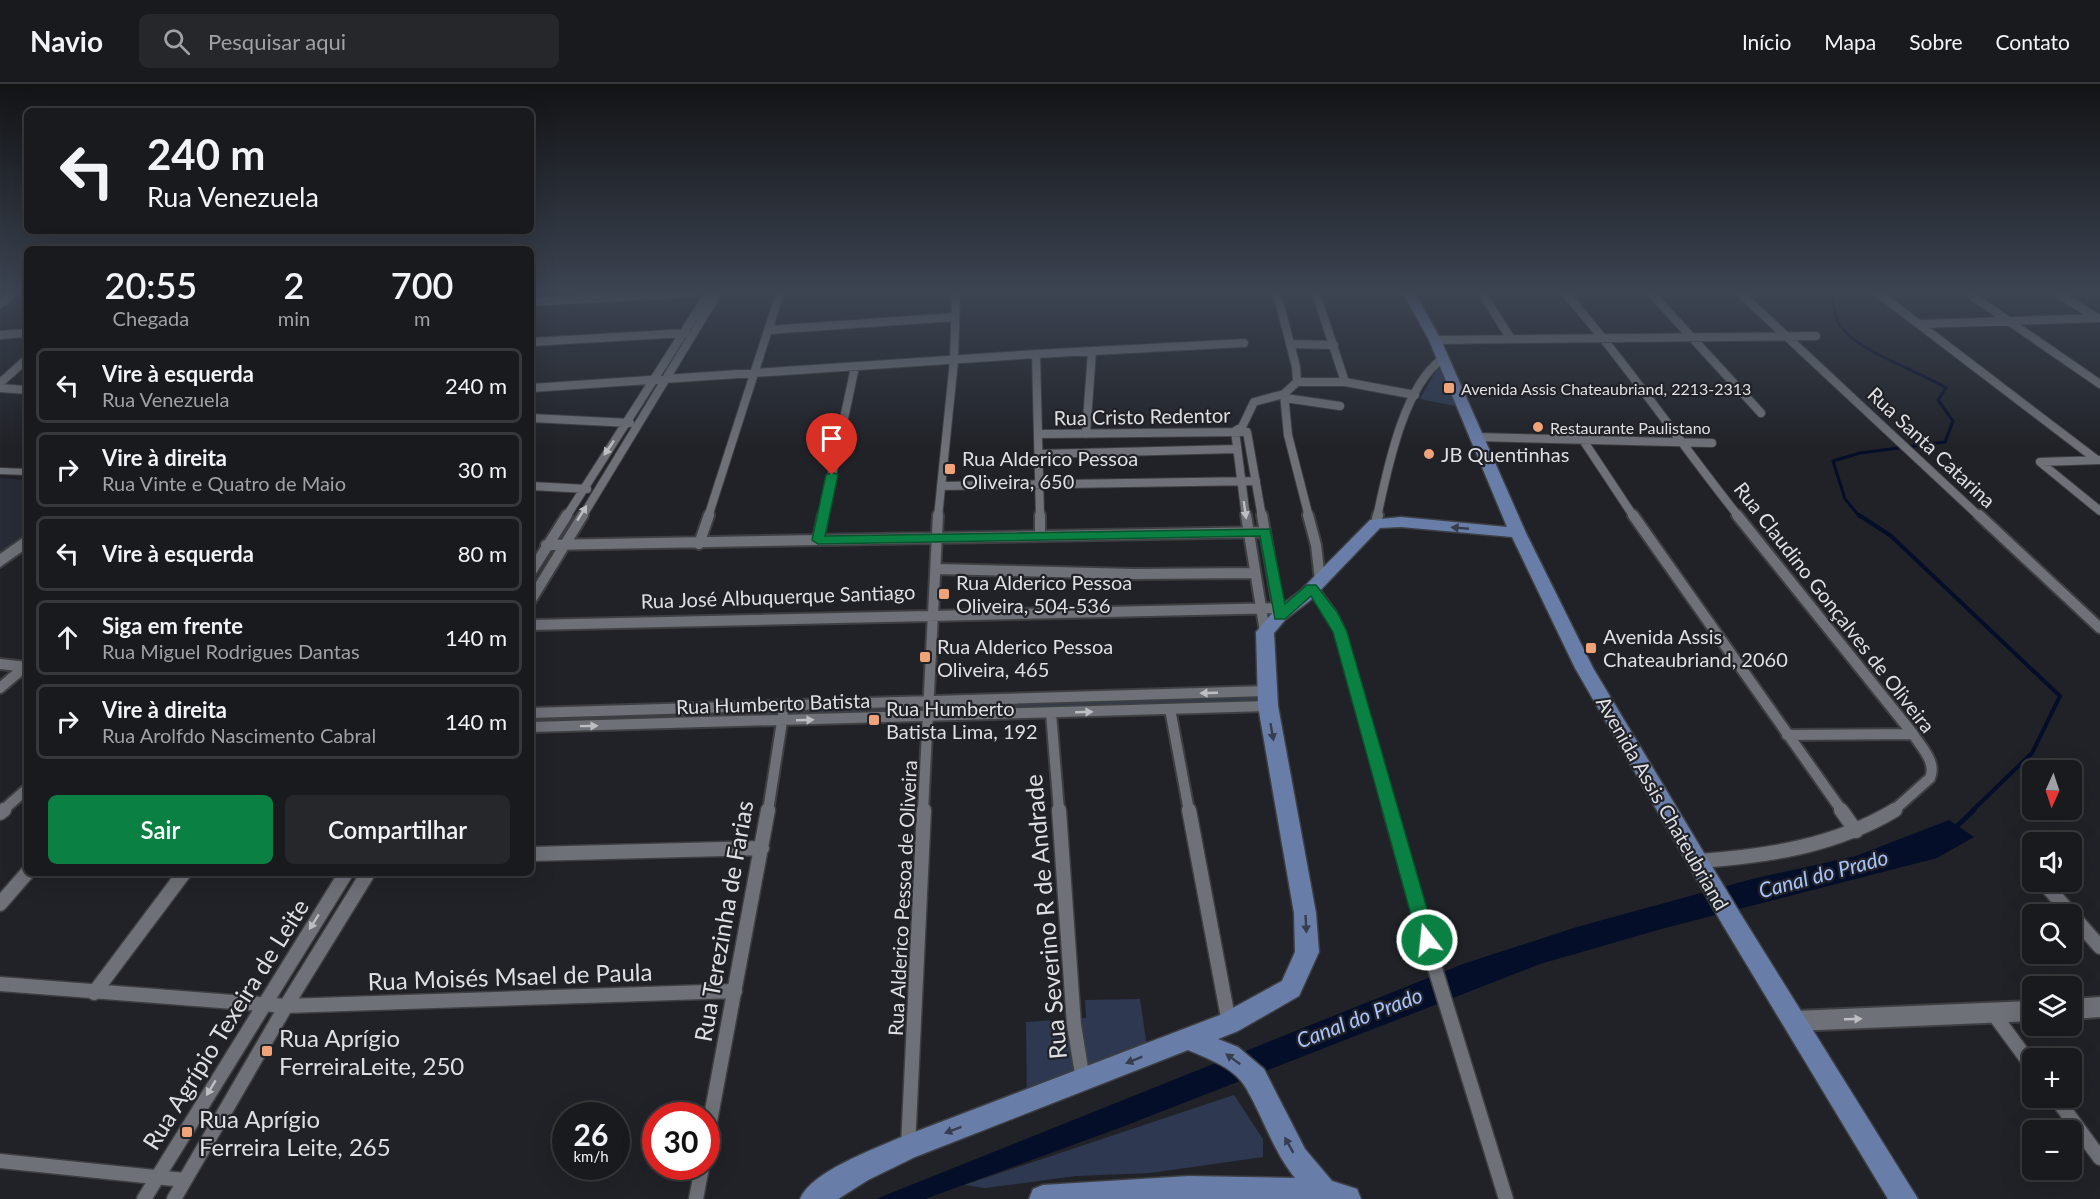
<!DOCTYPE html>
<html lang="pt">
<head>
<meta charset="utf-8">
<style>
	body { margin:0; font-family:Lato,sans-serif; background:#25272a; color:#f1f3f6; height:100vh; display:flex; flex-direction:column; font-size:22px; white-space:nowrap }
	* { box-sizing:border-box; margin:0 }
	p { font-size:20px; color:#9fa1a4 }
	.icon { flex:none; width:33px; height:33px; fill:none; stroke:currentColor; stroke-width:2; stroke-linecap:round; stroke-linejoin:round }
	.map { position:relative; flex:1; overflow:hidden }
	.details { position:absolute; left:24px; top:162px; width:510px; height:630px; display:flex; flex-direction:column; background:#181a1d; border-radius:9px; box-shadow:0 6px 24px #0002,0 0 0 2px #36383b }
	.details>* { flex:none }
	.banner { position:absolute; left:24px; top:24px; width:510px; height:126px; border-radius:9px; box-shadow:0 6px 24px #0002,0 0 0 2px #36383b; background:#181a1d; color:#f1f3f6; overflow:hidden }
	.needle { width:39px; rotate:183deg }
	.tools { position:absolute; left:2022px; top:676px; display:grid; gap:12px }
	.tools a { display:grid; place-items:center; width:60px; height:60px; border-radius:9px; background:#181a1d; box-shadow:0 6px 24px #0002,0 0 0 2px #36383b; font-size:30px }
	.speed { position:absolute; left:552px; top:1018px; display:flex; gap:12px; font-size:30px; font-weight:700; text-align:center }
	.speed>* { display:grid; place-content:center; width:78px; height:78px; border-radius:50%; background:#181a1d; box-shadow:0 6px 24px #0002,0 0 0 2px #36383b; line-height:1 }
	.speed small { font-size:15px; font-weight:400 }
	.speed .limit { border:9px solid #d22; background:#fff; color:#111 }
	.pin { position:absolute; display:grid; place-items:center; width:51px; height:51px; color:#fff; margin:-62px -26px; border-radius:50% 50% 50% 0; rotate:-45deg; box-shadow:0 0 6px #0007 }
	.pin .icon { rotate:45deg }
	.me { position:absolute; width:66px; margin:-33px; rotate:344deg; stroke-linejoin:round; filter:drop-shadow(0 0 4px #0008) }
	.turn { display:flex; align-items:center; gap:21px; height:126px; padding:0 24px; font-size:27px }
	.turn .icon { width:78px; height:78px; stroke-width:2.5 }
	.turn b { display:block; font-size:42px; line-height:51px }
	.eta { display:flex; justify-content:space-evenly; align-items:center; height:102px; text-align:center }
	.eta b { font-size:36px; font-weight:600; line-height:42px }
	.action { display:flex; gap:12px; margin-top:auto; padding:12px 24px }
	.action a { flex:1; height:69px; border-radius:9px; background:#0b8043; color:#fff; font-size:24px; font-weight:600; line-height:69px; text-align:center }
	.action a+a { background:#25272a; color:#f1f3f6 }
	ul { padding:0; list-style:none }
	li { display:flex; align-items:center; gap:18px; height:75px; margin:0 12px 9px; padding:0 12px; border:3px solid #36383b; border-radius:9px }
	li div { flex:1 }
	li b { display:block; font-size:22px }
	li em { font-style:normal }
	header { display:flex; align-items:center; gap:36px; box-sizing:border-box; height:84px; padding:0 30px; background:#181a1d; border-bottom:2px solid #36383b }
	header strong { font-size:28px }
	nav { display:flex; gap:33px; margin-inline-start:auto; font-size:21px }
	.search { width:420px; height:54px; background:#25272a; display:flex; align-items:center; gap:15px; box-sizing:border-box; padding:0 21px; border-radius:9px; color:#9fa1a4; font-size:22px }
	.map>svg:first-child { display:block }
	.built { fill:#272c36 }
	.green { fill:#2e3951 }
	.water { fill:#050e29 }
	.lines { fill:none; stroke-linecap:round; stroke-linejoin:round }
	.stream-far2 { stroke:#050e29; stroke-width:3 }
	.stream-far1 { stroke:#050e29; stroke-width:4 }
	.stream { stroke:#050e29; stroke-width:5 }
	.minor-far2-casing { stroke:#3d3f42; stroke-width:10 }
	.minor-far1-casing { stroke:#3d3f42; stroke-width:14 }
	.minor-casing { stroke:#3d3f42; stroke-width:17 }
	.tertiary-casing { stroke:#3d3f42; stroke-width:2 }
	.secondary-casing { stroke:#3d3f42; stroke-width:4 }
	.primary-casing { stroke:#3d3f42; stroke-width:3 }
	.minor-far2 { stroke:#6e7177; stroke-width:8 }
	.minor-far1 { stroke:#6e7177; stroke-width:10 }
	.minor { stroke:#6e7177; stroke-width:14 }
	.tertiary { fill:#6e7177; fill-rule:evenodd }
	.secondary { fill:#6e7177; fill-rule:evenodd }
	.primary { fill:#697da9; fill-rule:evenodd }
	.oneway { fill:#bcbec2 }
	.oneway2 { fill:#363d4e }
	.route { fill:#0b8043; stroke:#07532c; stroke-width:1.5 }
	.poi-dot { fill:#f0a279; stroke:#202227; stroke-width:2 }
	.labels { text-anchor:middle; dominant-baseline:central; stroke-width:4.5; stroke-linejoin:round; paint-order:stroke }
	.far-poi-label { font-size:16px; fill:#dddfe2; stroke:#202227; text-anchor:start }
	.street-label { font-size:20px; fill:#dddfe2; stroke:#202227 }
	.poi-label { font-size:20px; fill:#dddfe2; stroke:#202227; text-anchor:start }
	.water-label { font-size:21px; font-style:italic; fill:#a8c3fd; stroke:#202227 }
	.near-street-label { font-size:24px; fill:#dddfe2; stroke:#202227 }
	.near-poi-label { font-size:24px; fill:#dddfe2; stroke:#202227; text-anchor:start }
</style>
</head>
<body>
<header>
<strong>Navio</strong>
<div class="search"><svg class="icon" aria-label="search" viewBox="0 0 24 24"><circle cx="10" cy="10" r="6"/><path d="M15 15l6 6"/></svg>Pesquisar aqui</div>
<nav><a>Início</a><a>Mapa</a><a>Sobre</a><a>Contato</a></nav>
</header>
<div class="map">
<svg width="2100" height="1115" viewBox="0 0 2100 1115">
	<rect width="100%" height="100%" fill="#202227"/>
	<path class="built" d="M0 394 27 396V449L0 471Z"/>
	<path class="green" d="M1438 283 1460 323 1420 315Z
		M1264 610V620L934 629 933 620Z
		M925 621 924 629 787 634V625Z
		M780 624 779 634 531 640V631Z
		M1140 915 1149 977 1027 1021 1026 938 1086 934 1085 916Z
		M1234 1011 1263 1055V1073L1150 1089 1076 1092 985 1104 964 1101Z"/>
	<path class="water" d="M1949 736 1974 753 1937 774 1665 844 1540 880 1122 1043 925 1115H876L1463 880 1577 843 1752 795 1856 772Z"/>
	<g class="lines">
		<path class="stream-far2" d="M1832 209C1833 219 1834 232 1839 240 1858 269 1916 285 1946 304L1938 316 1953 337 1945 358 1860 369 1833 377 1845 415 1860 433"/>
		<path class="stream-far1" d="M1859 431 1891 452 2060 612 2032 669 1972 727"/>
		<path class="stream" d="M1955 744 1974 726"/>
		<g class="minor-far2-casing">
			<path id="minor-far2" d="M1277 209 1296 283 1297 298
				M1316 209 1345 298
				M1482 209 1511 255
				M1565 209C1627 280 1680 359 1739 433
				M1651 209 1761 329
				M1740 209 1980 433
				M1878 209 2097 376
				M1968 209 2100 300
				M2057 209 2097 234
				M531 218 692 209
				M0 220 14 209
				M1920 240 2100 234
				M769 246 955 233
				M0 251 27 249
				M1435 256 1816 252
				M531 258 686 249
				M1291 260 1334 261
				M1036 270 1040 433
				M0 299 27 275
				M0 304 27 306
				M531 304 1036 270 1244 259
				M1284 310 1288 351 1309 433
				M1285 314 1340 322
				M531 334 630 339
				M1247 348 1262 433
				M1038 350 1241 348
				M1086 350 1092 267
				M1477 353 1712 359
				M1583 356 1634 433
				M1039 370 1236 365
				M2099 376 2040 378 2100 427
				M531 402 587 405
				M941 402 1256 397
				M566 433 709 209
				M582 433 718 209
				M708 433 780 209
				M823 433 855 283
				M938 433 954 277 956 209
				M1246 433 1235 347 1242 343 1254 318 1284 310 1297 298H1345L1415 311
				M1377 433C1387 387 1403 303 1442 275"/>
		</g>
		<g class="minor-far1-casing">
			<path id="minor-far1" d="M1040 431V451
				M1246 431 1265 548
				M1262 431 1279 528
				M1308 431 1316 461 1320 496
				M1633 431 1842 727
				M1737 431 1913 650C1921 663 1937 678 1930 694L1893 727
				M1979 431 2100 544
				M1376 439 1378 431
				M818 456 823 431
				M699 460 709 431
				M546 461 1265 448
				M936 485 1134 490 1255 489
				M531 488 567 431
				M1312 504 1332 531 1340 548 1391 727
				M531 516 583 431
				M531 541 1278 524
				M0 580 27 583
				M0 604 27 581
				M1170 625 1189 727
				M531 629 1267 607
				M1051 629 1059 727
				M531 643 1268 622
				M1787 651 1913 650
				M2 727 27 705
				M768 727 783 631
				M923 727 938 431"/>
		</g>
		<g class="minor-casing">
			<path id="minor" d="M1059 726 1074 941 1083 996
				M1189 726 1229 939
				M1390 726 1433 878 1506 1115
				M1841 726 1856 747
				M0 729 4 726
				M531 770 762 764
				M1699 777C1768 772 1835 762 1895 726
				M2043 798 2100 863
				M0 820 27 789
				M0 900 286 922 735 907
				M94 909 184 789
				M1993 929 2032 982
				M2056 1014 2100 1074
				M706 1059 768 726
				M908 1063 924 726
				M0 1077 184 1096
				M144 1115 346 789
				M174 1115 286 922 368 789
				M696 1115 702 1083"/>
		</g>
		<g class="tertiary-casing">
			<path id="tertiary" d="M0 384 27 385V391L0 390Z"/>
		</g>
		<g class="secondary-casing">
			<path id="secondary" d="M27 451V464L0 483V470Z
				M2100 913V933L2072 935V915Z
				M2032 917V937L1795 947 1787 944 1784 937 1787 930 1795 927Z"/>
		</g>
		<g class="primary-casing">
			<path id="primary" d="M1403 209H1415L1441 256 1526 449 1593 584 1740 829 1918 1115H1888L1724 843 1575 584 1512 453 1401 443 1380 444 1312 515 1286 535 1274 549 1278 622 1316 829 1319 868 1299 912 1238 947 1218 955 1238 963 1264 985 1305 1065 1332 1097 1357 1105 1361 1115H1029L1033 1105 1043 1101 1189 1092 1295 1094C1273 1067 1263 1033 1246 1004 1234 983 1208 975 1188 966L915 1073 868 1096 838 1115H800C811 1088 872 1066 899 1054L1220 931 1282 897 1295 868 1294 829 1258 622 1256 548 1274 527 1300 507 1370 436 1401 433 1507 443 1429 256Z"/>
		</g>
		<use href="#minor-far2" class="minor-far2"/>
		<use href="#minor-far1" class="minor-far1"/>
		<use href="#minor" class="minor"/>
		<use href="#tertiary" class="tertiary"/>
		<use href="#secondary" class="secondary"/>
		<use href="#primary" class="primary"/>
	</g>
	<defs><path id="oneway-solid" d="M-6-.8H1V-3.2L6.5 0L1 3.2V.8H-6Z" transform="scale(1.5)"/></defs>
	<g class="oneway">
		<use href="#oneway-solid" transform="translate(609 364) rotate(124)"/>
		<use href="#oneway-solid" transform="translate(1245 426) rotate(82)"/>
		<use href="#oneway-solid" transform="translate(582 429) rotate(-58)"/>
		<use href="#oneway-solid" transform="translate(1209 609) rotate(178)"/>
		<use href="#oneway-solid" transform="translate(1084 628) rotate(-2)"/>
		<use href="#oneway-solid" transform="translate(805 636) rotate(-2)"/>
		<use href="#oneway-solid" transform="translate(589 642) rotate(-1)"/>
		<use href="#oneway-solid" transform="translate(314 838) rotate(122)"/>
		<use href="#oneway-solid" transform="translate(1853 935) rotate(-2)"/>
		<use href="#oneway-solid" transform="translate(211 1004) rotate(121)"/>
	</g>
	<g class="oneway2">
		<use href="#oneway-solid" transform="translate(1460 444) rotate(-175)"/>
		<use href="#oneway-solid" transform="translate(1272 648) rotate(80)"/>
		<use href="#oneway-solid" transform="translate(1306 840) rotate(87)"/>
		<use href="#oneway-solid" transform="translate(1233 975) rotate(-144)"/>
		<use href="#oneway-solid" transform="translate(1134 976) rotate(158)"/>
		<use href="#oneway-solid" transform="translate(953 1046) rotate(159)"/>
		<use href="#oneway-solid" transform="translate(1289 1061) rotate(-119)"/>
	</g>
	<linearGradient id="sky" x2="0" y2="1"><stop stop-color="#121315"/><stop offset="0.57" stop-color="#3c4452"/><stop offset="1" stop-color="#3c4452" stop-opacity="0"/></linearGradient>
	<rect width="2100" height="365" fill="url(#sky)"/>
	<path class="route" d="M832 388 838 391 825 452 1270 445 1285 520 1307 501H1316L1337 528 1347 548 1436 856 1433 861 1427 863 1421 861 1418 856 1333 548 1311 512 1285 535H1275L1260 452 818 460 812 456 826 391Z"/>
	<g class="poi-dot">
		<rect x="1443" y="298" width="12" height="12" rx="3"/>
		<circle cx="1538" cy="343" r="6"/>
		<circle cx="1429" cy="370" r="6"/>
		<rect x="944" y="379" width="12" height="12" rx="3"/>
		<rect x="938" y="504" width="12" height="12" rx="3"/>
		<rect x="1585" y="558" width="12" height="12" rx="3"/>
		<rect x="919" y="567" width="12" height="12" rx="3"/>
		<rect x="868" y="630" width="12" height="12" rx="3"/>
		<rect x="261" y="961" width="12" height="12" rx="3"/>
		<rect x="181" y="1042" width="12" height="12" rx="3"/>
	</g>
	<g class="labels">
		<g class="far-poi-label">
			<text x="1461" y="304">Avenida Assis Chateaubriand, 2213-2313</text>
			<text x="1550" y="343">Restaurante Paulistano</text>
		</g>
		<g class="street-label">
			<text transform="translate(1142 332) rotate(-1)">Rua Cristo Redentor</text>
			<text transform="translate(1932 363) rotate(43)">Rua Santa Catarina</text>
			<text transform="translate(778 512) rotate(-2)">Rua José Albuquerque Santiago</text>
			<text transform="translate(1835 523) rotate(52)">Rua Claudino Gonçalves de Oliveira</text>
			<text transform="translate(773 619) rotate(-2)">Rua Humberto Batista</text>
			<text transform="translate(1663 719) rotate(60)">Avenida Assis Chateubriand</text>
			<text transform="translate(902 814) rotate(-87)">Rua Alderico Pessoa de Oliveira</text>
		</g>
		<g class="poi-label">
			<text x="1441" y="370">JB Quentinhas</text>
			<text x="962" y="374">Rua Alderico Pessoa<tspan x="962" dy="23">Oliveira, 650</tspan></text>
			<text x="956" y="498">Rua Alderico Pessoa<tspan x="956" dy="23">Oliveira, 504-536</tspan></text>
			<text x="1603" y="552">Avenida Assis<tspan x="1603" dy="23">Chateaubriand, 2060</tspan></text>
			<text x="937" y="562">Rua Alderico Pessoa<tspan x="937" dy="23">Oliveira, 465</tspan></text>
			<text x="886" y="624">Rua Humberto<tspan x="886" dy="23">Batista Lima, 192</tspan></text>
		</g>
		<g class="water-label">
			<text transform="translate(1823 789) rotate(-15)">Canal do Prado</text>
			<text transform="translate(1359 933) rotate(-21)">Canal do Prado</text>
		</g>
		<g class="near-street-label">
			<text transform="translate(1045 833) rotate(-95)">Rua Severino R de Andrade</text>
			<text transform="translate(723 837) rotate(-80)">Rua Terezinha de Farias</text>
			<text transform="translate(510 892) rotate(-2)">Rua Moisés Msael de Paula</text>
			<text transform="translate(225 940) rotate(-58)">Rua Agrípio Texeira de Leite</text>
		</g>
		<g class="near-poi-label">
			<text x="279" y="953">Rua Aprígio<tspan x="279" dy="28">FerreiraLeite, 250</tspan></text>
			<text x="199" y="1034">Rua Aprígio<tspan x="199" dy="28">Ferreira Leite, 265</tspan></text>
		</g>
	</g>
</svg>
<div class="tools">
<a><svg class="needle" viewBox="-14 -14 28 28"><path d="M0-13l5 13h-10z" fill="#e53935"/><path d="M0 13l5-13h-10z" fill="#9fa1a4"/></svg></a>
<a><svg class="icon" aria-label="sound" viewBox="0 0 24 24"><path d="M4 9h4l5-4v14l-5-4H4zM17 9q2 3 0 6"/></svg></a>
<a><svg class="icon" aria-label="search" viewBox="0 0 24 24"><circle cx="10" cy="10" r="6"/><path d="M15 15l6 6"/></svg></a>
<a><svg class="icon" aria-label="layers" viewBox="0 0 24 24"><path d="M12 4l9 5-9 5-9-5zM3 14l9 5 9-5"/></svg></a>
<a>+</a>
<a>−</a>
</div>
<div class="speed"><div>26<small>km/h</small></div><div class="limit">30</div></div>
<div class="pin" style="left:832px;top:391px;background:#d93025"><svg class="icon" aria-label="arrive" viewBox="0 0 24 24"><path d="M6 21V4h12l-3 4 3 4H6"/></svg></div>
<svg class="me" style="left:1427px;top:856px" viewBox="-20 -20 40 40"><circle r="17" fill="#0b8043" stroke="#fff" stroke-width="3"/><path d="M0-11L8 9 0 5-8 9z" fill="#fff"/></svg>
<div class="banner">
<div class="turn"><svg class="icon" aria-label="left" viewBox="0 0 24 24"><path d="M17 20v-9H6M10 6l-5 5 5 5"/></svg><div><b>240 m</b>Rua Venezuela</div></div>
</div>
<section class="details">
<div class="eta">
<div><b>20:55</b><p>Chegada</p></div>
<div><b>2</b><p>min</p></div>
<div><b>700</b><p>m</p></div>
</div>
<ul>
<li><svg class="icon" aria-label="left" viewBox="0 0 24 24"><path d="M17 20v-9H6M10 6l-5 5 5 5"/></svg><div><b>Vire à esquerda</b><p>Rua Venezuela</p></div><em>240 m</em></li>
<li><svg class="icon" aria-label="right" viewBox="0 0 24 24"><path d="M7 20v-9h11M14 6l5 5-5 5"/></svg><div><b>Vire à direita</b><p>Rua Vinte e Quatro de Maio</p></div><em>30 m</em></li>
<li><svg class="icon" aria-label="left" viewBox="0 0 24 24"><path d="M17 20v-9H6M10 6l-5 5 5 5"/></svg><div><b>Vire à esquerda</b></div><em>80 m</em></li>
<li><svg class="icon" aria-label="ahead" viewBox="0 0 24 24"><path d="M12 20V5M6 11l6-6 6 6"/></svg><div><b>Siga em frente</b><p>Rua Miguel Rodrigues Dantas</p></div><em>140 m</em></li>
<li><svg class="icon" aria-label="right" viewBox="0 0 24 24"><path d="M7 20v-9h11M14 6l5 5-5 5"/></svg><div><b>Vire à direita</b><p>Rua Arolfdo Nascimento Cabral</p></div><em>140 m</em></li>
</ul>
<div class="action"><a>Sair</a><a>Compartilhar</a></div>
</section>
</div>
</body>
</html>
